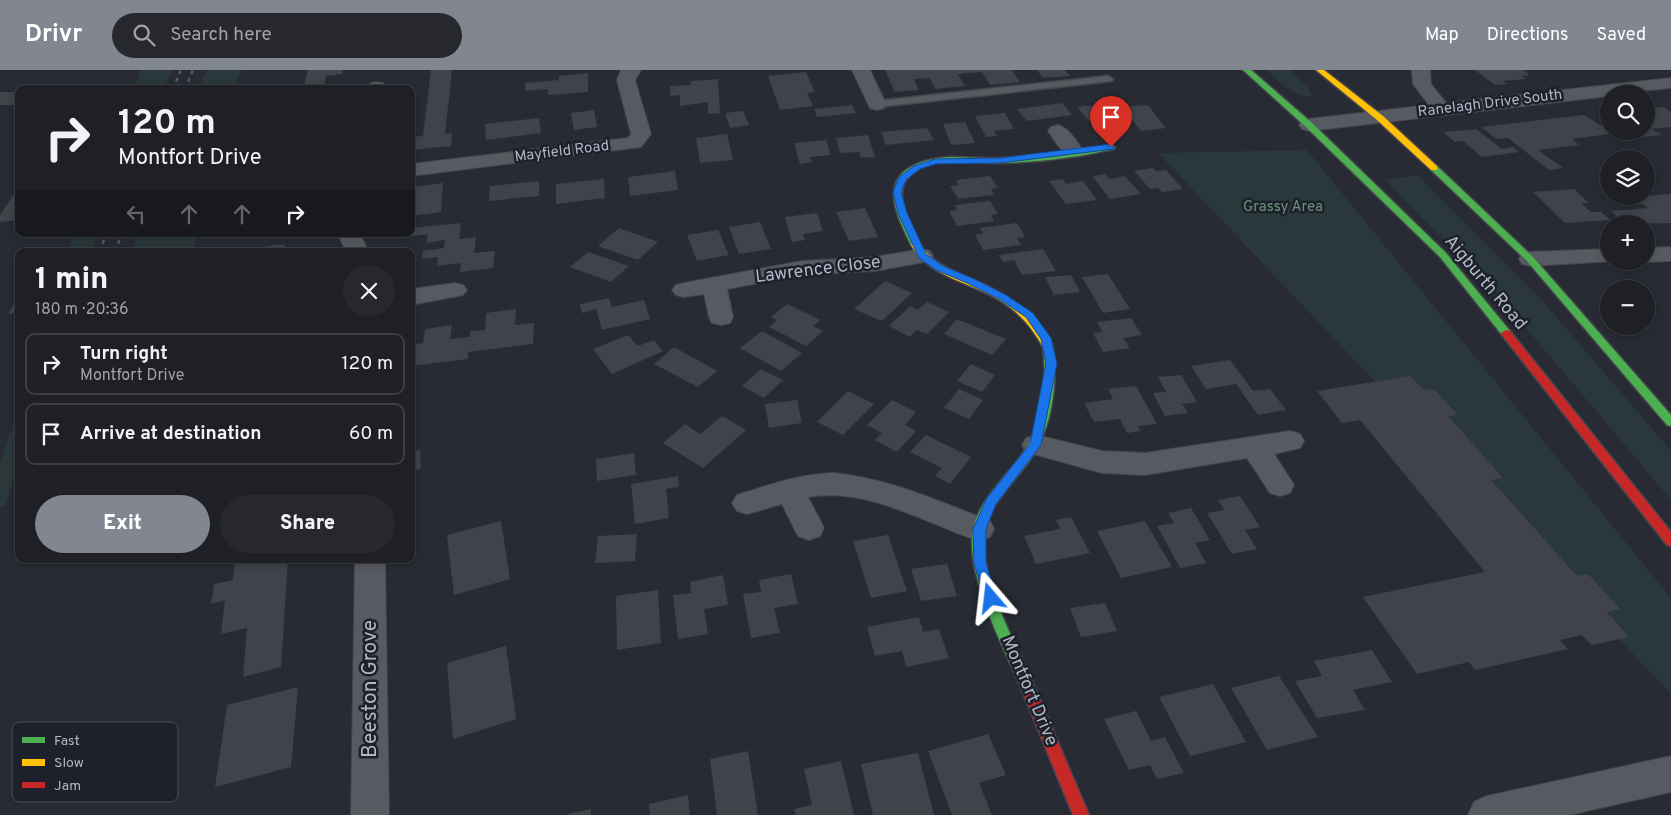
<!DOCTYPE html>
<html lang="en">
<head>
<meta charset="utf-8">
<style>
	body { margin:0; font-family:Overpass,sans-serif; background:#26282e; color:#f1f3f6; height:100vh; display:flex; flex-direction:column; font-size:19px; white-space:nowrap }
	* { box-sizing:border-box; margin:0 }
	p { font-size:16px; color:#a1a3a7 }
	.icon { flex:none; width:28px; height:28px; fill:none; stroke:currentColor; stroke-width:2; stroke-linecap:round; stroke-linejoin:round }
	.map { position:relative; flex:1; overflow:hidden }
	.details { position:absolute; left:15px; top:178px; width:400px; height:315px; display:flex; flex-direction:column; background:#1e2026; border-radius:10px; box-shadow:0 2px 8px #0003,0 0 0 1px #3c3e43 }
	.details>* { flex:none }
	.banner { position:absolute; left:15px; top:15px; width:400px; height:152px; border-radius:10px; box-shadow:0 2px 8px #0003,0 0 0 1px #3c3e43; background:#1e2026; color:#f1f3f6; overflow:hidden }
	.buttons { position:absolute; left:1600px; top:15px; display:grid; gap:10px }
	.buttons a { display:grid; place-items:center; width:55px; height:55px; border-radius:50%; background:#1e2026; box-shadow:0 2px 8px #0003,0 0 0 1px #3c3e43; font-size:25px }
	.pin { position:absolute; display:grid; place-items:center; width:42px; height:42px; color:#fff; margin:-51px -21px; border-radius:50% 50% 50% 0; rotate:-45deg; box-shadow:0 0 5px #0007 }
	.pin .icon { rotate:45deg }
	.me { position:absolute; width:55px; margin:-28px; rotate:343deg; stroke-linejoin:round; filter:drop-shadow(0 0 4px #0008) }
	.turn { display:flex; align-items:center; gap:18px; height:105px; padding:0 20px; font-size:22px }
	.turn .icon { width:65px; height:65px; stroke-width:2.5 }
	.turn b { display:block; font-size:35px; line-height:42px }
	.lanes { display:flex; align-items:center; height:48px; padding:0 20px; background:#0003; justify-content:center; gap:25px; direction:ltr }
	.lanes .off { opacity:.35 }
	.round { display:grid; place-items:center; flex:none; width:52px; height:52px; border-radius:26px; background:#26282e }
	.headline { display:flex; align-items:center; justify-content:space-between; height:85px; padding:0 20px }
	h1 { font-size:30px; font-weight:800; line-height:38px }
	.action { display:flex; gap:10px; margin-top:auto; padding:10px 20px }
	.action a { flex:1; height:58px; border-radius:30px; background:#828691; color:#fff; font-size:20px; font-weight:800; line-height:58px; text-align:center }
	.action a+a { background:#26282e; color:#f1f3f6 }
	ul { padding:0; list-style:none }
	li { display:flex; align-items:center; gap:15px; height:62px; margin:0 10px 8px; padding:0 10px; border:2px solid #3c3e43; border-radius:10px }
	li div { flex:1 }
	li b { display:block; font-size:19px }
	li em { font-style:normal }
	header { display:flex; align-items:center; gap:30px; box-sizing:border-box; height:70px; padding:0 25px; background:#828691; color:#fff }
	header strong { font-size:24px }
	nav { display:flex; gap:28px; margin-inline-start:auto; font-size:18px }
	.search { width:350px; height:45px; background:#26282e; display:flex; align-items:center; gap:12px; box-sizing:border-box; padding:0 18px; border-radius:28px; color:#a1a3a7; font-size:19px }
	.map>svg:first-child { display:block }
	.green { fill:#2a383b }
	.building { fill:#40434a }
	.lines { fill:none; stroke-linecap:round; stroke-linejoin:round }
	.lane-casing { stroke:#44464c; stroke-width:3 }
	.street-casing { stroke:#44464c; stroke-width:2 }
	.fast-casing { stroke:#44464c; stroke-width:3 }
	.slow-casing { stroke:#44464c; stroke-width:3 }
	.jam-casing { stroke:#44464c; stroke-width:3 }
	.lane { fill:#585a61; fill-rule:evenodd }
	.street { fill:#585a61; fill-rule:evenodd }
	.fast { fill:#4caf50; fill-rule:evenodd }
	.slow { fill:#ffc107; fill-rule:evenodd }
	.jam { fill:#c62828; fill-rule:evenodd }
	.rail-far1 { stroke:#56595f; stroke-width:2.5; stroke-dasharray:4 4; stroke-linecap:butt }
	.rail { stroke:#56595f; stroke-width:4; stroke-dasharray:4.5 4.5; stroke-linecap:butt }
	.route { fill:#1a73e8; stroke:#114b97 }
	.labels { text-anchor:middle; dominant-baseline:central; stroke-width:5; stroke-linejoin:round; paint-order:stroke }
	.far-street-label { font-size:15px; fill:#b2b7c4; stroke:#1c212c }
	.far-park-label { font-size:15px; fill:#6c9278; stroke:#1c212c }
	.street-label { font-size:18px; fill:#b2b7c4; stroke:#1c212c }
	.near-street-label { font-size:21px; fill:#b2b7c4; stroke:#1c212c }
	.key { fill:#1c212c; stroke:#494e5a; stroke-width:1 }
	.key-label { font-size:14px; fill:#b2b7c4 }
</style>
</head>
<body>
<header>
<strong>Drivr</strong>
<div class="search"><svg class="icon" aria-label="search" viewBox="0 0 24 24"><circle cx="10" cy="10" r="6"/><path d="M15 15l6 6"/></svg>Search here</div>
<nav><a>Map</a><a>Directions</a><a>Saved</a></nav>
</header>
<div class="map">
<svg width="1671" height="745" viewBox="0 0 1671 745">
	<rect width="100%" height="100%" fill="#282b33"/>
	<path class="green" d="M141 0H173L163 19H133Z
		M207 0H241L234 19H198Z
		M1266 0H1290L1307 16 1312 26C1296 29 1278 10 1266 0Z
		M1307 80 1671 528V624L1158 83Z
		M1417 105 1546 235 1671 381V430L1506 234 1385 110Z
		M74 164H98L91 181H68Z
		M137 164H196L195 176 197 181H132Z
		M19 336V395L5 436H0V393Z"/>
	<path class="building" d="M308 0H343L342 4 326 6 323 19H303Z
		M431 0H452L445 64 452 63 451 76 411 80V67L423 66Z
		M885 0H1012L1020 12 990 15 982 2 958 4 965 16 935 19 930 8 914 9 919 20 895 22Z
		M1037 0H1065L1070 6 1043 8Z
		M1475 0H1523L1530 5 1522 6 1526 9 1503 11 1507 14 1495 15Z
		M806 2 815 22 807 23 813 36 780 40 768 6Z
		M588 3V22L548 25V19L525 21V13L559 10V6Z
		M718 9 720 43 708 44V32L680 36V25L670 26V16L691 15V11Z
		M0 22H19V35H0Z
		M1062 33 1072 45 1027 51 1017 39Z
		M1103 34 1118 52 1109 54 1104 48 1088 50 1077 37Z
		M852 35 856 43 817 47 814 39Z
		M1148 35 1166 58 1141 61 1123 37Z
		M1664 37 1671 42V57L1652 59 1662 65 1641 67 1632 61H1646V39Z
		M594 40 597 57 574 60 571 43Z
		M743 41 749 55 730 58 725 43Z
		M1005 43 1014 59 994 61 997 66 986 67 975 46Z
		M1584 45 1600 55 1609 54V61L1624 62 1572 69 1579 75 1538 80 1563 98 1549 100 1508 68 1496 69 1481 57Z
		M539 48 541 63 486 70 485 54Z
		M965 52 975 73 951 75 943 54Z
		M927 58 934 70 886 75 881 62Z
		M1476 59 1502 79 1513 77 1519 82 1482 87 1463 71 1455 72 1443 62Z
		M727 64 733 90 700 93 696 68Z
		M868 65 875 87 861 88 859 82 840 83 836 68Z
		M826 70 831 85 810 87 812 92 800 94 794 73Z
		M1153 98 1156 101 1166 100 1183 119 1162 122 1158 118 1150 119 1134 101Z
		M675 101 678 120 630 126 628 107Z
		M1106 104 1109 109 1125 106 1141 124 1110 129 1092 106Z
		M990 106 998 118 991 119 994 125 958 129 950 116 958 115 956 110Z
		M604 109 605 128 556 134V114Z
		M1063 109 1066 114 1083 111 1097 130 1066 134 1049 111Z
		M539 111V126L489 131 490 116Z
		M443 113 441 142 411 146V117Z
		M19 117V150L0 152V145Z
		M1574 119 1589 133H1581L1591 142H1601L1610 150 1565 153 1533 122Z
		M1671 124V153L1625 154 1611 141 1648 138 1643 134 1630 135 1622 128Z
		M990 131 998 144 991 145 994 151 957 156 949 141 957 140 955 135Z
		M865 138 878 167 849 171 836 142Z
		M817 143 823 161 803 164 805 170 792 172 785 147Z
		M760 152 771 179 739 184 729 157Z
		M461 153 459 169 476 167 474 183 495 181 493 198 460 202 461 193 437 196 438 187 422 189 423 181 444 178 445 170 426 173 428 164 406 167V164H411V158Z
		M1017 153 1025 167 1017 168 1021 175 983 180 975 165 983 163 980 158Z
		M619 158 658 172 638 190 598 176Z
		M718 160 729 185 697 191 687 165Z
		M285 174 283 181H252L253 178Z
		M1043 179 1056 201 1022 205 1014 190 1003 192 999 185Z
		M588 182 629 196 611 212 570 197Z
		M1108 204 1130 239 1103 243 1082 207Z
		M1071 205 1080 222 1054 225 1045 207Z
		M885 211 912 223 882 251 854 239Z
		M19 225V242L8 244Z
		M609 228 612 237 644 230 650 249 602 260 596 239 582 243 580 234Z
		M927 232 949 242 927 264 917 260 910 267 889 256 910 236 918 240Z
		M787 234 820 250 813 256 823 261 806 276 769 257 777 250 771 247Z
		M516 239 515 255 534 253 533 274 468 282V289L411 296V275L423 273 425 259 452 255 450 269 470 267V261L485 260 486 243Z
		M1131 248 1142 265 1123 268 1130 278 1103 282 1093 263 1102 262 1097 252Z
		M957 249 1006 269 992 285 944 264Z
		M762 261 802 283 781 301 740 278Z
		M628 265 638 276 654 270 663 281 612 304 593 279Z
		M674 277 717 301 698 317 654 294Z
		M1230 290 1253 321 1270 319 1286 340 1258 345 1236 314 1206 319 1191 296Z
		M971 294 995 305 982 322 957 311Z
		M761 299 783 310 764 328 742 316Z
		M1181 305 1197 332 1182 334 1188 343 1165 346 1153 323 1166 322 1158 307Z
		M1410 306 1424 320 1434 319 1458 345 1448 346 1503 408 1491 410 1577 506 1588 504 1620 539 1607 542 1629 567 1592 575 1582 565 1560 570 1568 579 1475 600 1469 592 1417 604 1363 527 1485 502 1360 350 1342 353 1317 321Z
		M1136 316 1157 354 1138 356 1141 361 1127 363 1120 349 1094 352 1084 333 1113 329 1108 319Z
		M959 319 983 330 969 349 944 338Z
		M848 321 874 334 843 365 817 352Z
		M797 330 802 353 769 358 765 334Z
		M892 330 916 342 905 355 916 361 897 382 875 370 882 363 867 355Z
		M722 346 746 360 703 398 663 373 685 354 700 364Z
		M926 365 971 387 950 414 935 406 942 398 910 382Z
		M420 380 421 399 411 401V382Z
		M634 383 636 405 597 411 596 389Z
		M678 406 679 417 666 419 669 448 635 454 631 414Z
		M1240 426 1260 457 1245 460 1257 479 1232 484 1207 443 1224 440 1218 430Z
		M1191 438 1210 470 1195 473 1206 493 1180 498 1157 456 1174 453 1168 443Z
		M1071 447 1090 483 1036 494 1024 466 1060 459 1056 450Z
		M501 451 510 509 454 525 447 465Z
		M1145 451 1172 497 1121 508 1097 461Z
		M637 464 635 491 595 493 598 466Z
		M888 465 907 521 871 528 853 471Z
		M235 489H288L281 597 243 607 247 558 221 564 225 530 211 534 214 514 233 510Z
		M947 494 957 526 921 531 911 499Z
		M791 504 798 534 774 538 780 563 751 568 743 524 761 522 759 510Z
		M723 505 728 535 704 539 708 564 678 569 673 525 691 523 690 512Z
		M658 520 661 573 617 580 616 526Z
		M1105 533 1117 561 1081 567 1070 538Z
		M919 547 923 562 939 559 949 588 906 597 902 581 875 586 867 557Z
		M506 576 516 649 453 669 447 593Z
		M1372 580 1392 612 1353 620 1365 640 1317 648 1295 611 1322 606 1314 591Z
		M1279 606 1318 667 1267 680 1231 618Z
		M1213 614 1246 672 1190 686 1159 627Z
		M298 617 291 697 215 717 227 635Z
		M1136 641 1151 671 1165 667 1184 703 1157 709 1150 695 1129 700 1104 649Z
		M988 664 1006 705 979 713 992 745H952L928 681Z
		M748 681 758 745H717L710 689Z
		M918 683 934 745H873L861 694Z
		M841 691 854 745H796L794 739 812 735 804 699Z
		M688 725 690 745H650L649 734Z
		M591 739V745H568L567 744Z"/>
	<g class="lines">
		<g class="lane-casing">
			<path id="lane" d="M1108 6 1113 9 1112 11 877 37 872 34 877 31Z"/>
		</g>
		<g class="street-casing">
			<path id="street" d="M621 0H641L635 10 651 64 641 77 411 106V94L628 68 631 64 617 10Z
				M852 0H870L886 34 884 38 877 40 870 38Z
				M1412 0H1430L1431 14 1446 33 1671 8V18L1609 24V26L1309 61 1302 59 1299 55 1302 51 1309 49 1429 35 1413 14Z
				M377 12 383 13 385 19H367L371 13Z
				M1058 55C1069 58 1077 72 1084 82L1081 86C1064 90 1057 73 1048 61L1051 57Z
				M338 164H360L368 181H346Z
				M1671 177V191L1646 192 1644 191H1646V178Z
				M922 179 930 181 933 186 930 191 875 201 802 205 727 219 733 247 730 253 721 255 712 253 709 247 704 224 684 227 676 225 672 220 676 215 684 213 802 191 875 187Z
				M1609 179V191H1615L1530 196 1522 194 1519 189 1522 184 1530 182Z
				M455 213 463 215 467 220 463 225 411 235V219Z
				M1290 361 1300 364 1304 371 1300 378 1274 384 1294 415 1290 423 1280 426 1270 423 1247 388 1145 405 1102 403 1026 382 1022 375 1026 368 1036 365 1102 381 1145 383Z
				M833 403C888 408 938 431 990 451L994 459 990 467 979 471C924 453 869 417 808 427L824 458 820 466 809 470 798 466 782 434 747 444 737 441 732 433 737 425C768 415 800 404 833 403Z
				M356 489H384L385 492 389 745H351L355 492Z
				M1671 686V722L1569 745H1468L1474 732 1487 726Z"/>
		</g>
		<g class="fast-casing">
			<path id="fast" d="M1243 0H1251L1312 53 1446 183 1510 261 1511 263 1510 265H1502L1440 187 1306 57Z
				M1111 75 1115 77 1114 79C1079 87 1040 92 1004 93 981 94 958 89 935 93 925 95 911 101 906 110 894 130 912 158 921 175L919 177 916 178 911 175C904 160 894 142 894 125 893 96 928 88 951 87 969 87 987 89 1005 88 1040 87 1076 80 1111 75Z
				M1431 96H1437L1533 187 1671 345V356L1667 355 1527 191 1431 100Z
				M1048 274 1053 277C1058 315 1052 358 1030 390 1014 413 986 436 984 467 981 511 1015 573 1033 613L1031 617 1026 619 1021 617C1003 577 969 511 972 467 974 434 1005 409 1023 383 1043 354 1047 311 1043 277Z"/>
		</g>
		<g class="slow-casing">
			<path id="slow" d="M1316 0H1324L1383 46 1437 96V100H1431L1377 50Z
				M916 172 919 173C933 194 951 200 972 209 1007 224 1036 243 1053 277L1052 279H1044C1033 259 1021 244 1001 231 971 212 930 208 911 175Z"/>
		</g>
		<g class="jam-casing">
			<path id="jam" d="M1506 260 1510 261 1671 462V476L1667 475 1502 265 1501 263Z
				M1026 607 1031 609 1089 745H1073L1019 613 1021 609Z"/>
		</g>
		<use href="#lane" class="lane"/>
		<use href="#street" class="street"/>
		<use href="#fast" class="fast"/>
		<use href="#slow" class="slow"/>
		<use href="#jam" class="jam"/>
		<path class="rail-far1" d="M173 19 181 0
			M185 19 193 0
			M99 181 107 164
			M115 181 122 164"/>
		<path class="rail" d="M17 429 19 423"/>
	</g>
	<path class="route" d="M1111 74 1114 75V79L1000 93 936 94 920 99 906 110 901 122 907 143 926 184 943 196 974 209 1006 225 1033 243 1051 268 1057 293 1041 375 996 434 986 459V493L997 528 995 532 991 534 986 532 984 528 974 493 973 459 987 428 1030 374 1046 293 1041 269 1026 247 999 229 967 213 936 200 919 188 898 143 893 122 899 107 914 96 935 89 1000 88Z"/>
	<g class="labels">
		<g class="far-street-label">
			<text transform="translate(1490 34) rotate(-7)">Ranelagh Drive South</text>
			<text transform="translate(562 82) rotate(-7)">Mayfield Road</text>
		</g>
		<g class="far-park-label">
			<text x="1283" y="137">Grassy Area</text>
		</g>
		<g class="street-label">
			<text transform="translate(818 200) rotate(-7)">Lawrence Close</text>
			<text transform="translate(1485 213) rotate(50)">Aigburth Road</text>
			<text transform="translate(1029 621) rotate(67)">Montfort Drive</text>
		</g>
		<g class="near-street-label">
			<text transform="translate(370 619) rotate(-90)">Beeston Grove</text>
		</g>
	</g>
	<rect x="12" y="652" width="166" height="80" rx="8" class="key"/>
	<rect x="22" y="667" width="23" height="6" fill="#4caf50"/>
	<rect x="22" y="689" width="23" height="7" fill="#ffc107"/>
	<rect x="22" y="712" width="23" height="6" fill="#c62828"/>
	<g class="key-label">
		<text x="54" y="675">Fast</text>
		<text x="54" y="697">Slow</text>
		<text x="54" y="720">Jam</text>
	</g>
</svg>
<div class="buttons">
<a><svg class="icon" aria-label="search" viewBox="0 0 24 24"><circle cx="10" cy="10" r="6"/><path d="M15 15l6 6"/></svg></a>
<a><svg class="icon" aria-label="layers" viewBox="0 0 24 24"><path d="M12 4l9 5-9 5-9-5zM3 14l9 5 9-5"/></svg></a>
<a>+</a>
<a>−</a>
</div>
<div class="pin" style="left:1111px;top:77px;background:#d93025"><svg class="icon" aria-label="arrive" viewBox="0 0 24 24"><path d="M6 21V4h12l-3 4 3 4H6"/></svg></div>
<svg class="me" style="left:991px;top:528px" viewBox="-20 -20 40 40"><path d="M0-17L14 15 0 8-14 15z" fill="#1a73e8" stroke="#fff" stroke-width="4"/></svg>
<div class="banner">
<div class="turn"><svg class="icon" aria-label="right" viewBox="0 0 24 24"><path d="M7 20v-9h11M14 6l5 5-5 5"/></svg><div><b>120 m</b>Montfort Drive</div></div>
<div class="lanes"><svg class="icon off" aria-label="left" viewBox="0 0 24 24"><path d="M17 20v-9H6M10 6l-5 5 5 5"/></svg><svg class="icon off" aria-label="ahead" viewBox="0 0 24 24"><path d="M12 20V5M6 11l6-6 6 6"/></svg><svg class="icon off" aria-label="ahead" viewBox="0 0 24 24"><path d="M12 20V5M6 11l6-6 6 6"/></svg><svg class="icon" aria-label="right" viewBox="0 0 24 24"><path d="M7 20v-9h11M14 6l5 5-5 5"/></svg></div>
</div>
<section class="details">
<div class="headline"><div><h1>1 min</h1><p>180 m · 20:36</p></div><a class="round"><svg class="icon" aria-label="close" viewBox="0 0 24 24"><path d="M6 6l12 12M18 6L6 18"/></svg></a></div>
<ul>
<li><svg class="icon" aria-label="right" viewBox="0 0 24 24"><path d="M7 20v-9h11M14 6l5 5-5 5"/></svg><div><b>Turn right</b><p>Montfort Drive</p></div><em>120 m</em></li>
<li><svg class="icon" aria-label="arrive" viewBox="0 0 24 24"><path d="M6 21V4h12l-3 4 3 4H6"/></svg><div><b>Arrive at destination</b></div><em>60 m</em></li>
</ul>
<div class="action"><a>Exit</a><a>Share</a></div>
</section>
</div>
</body>
</html>
